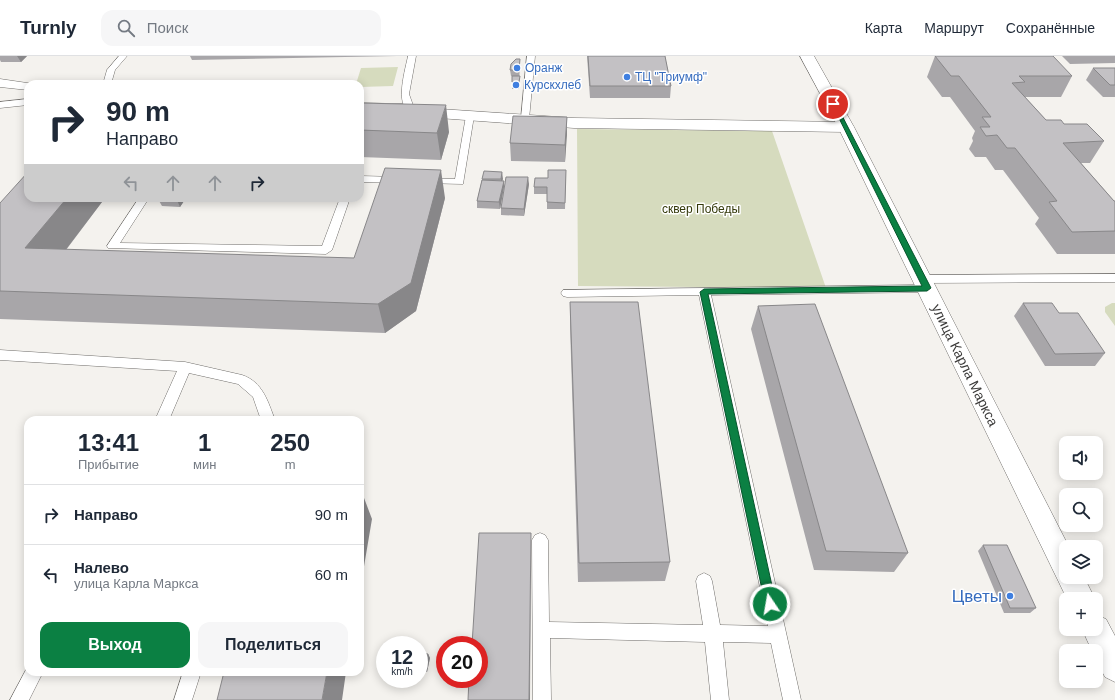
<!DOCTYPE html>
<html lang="ru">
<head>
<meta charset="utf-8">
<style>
	body { margin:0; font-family:Helvetica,sans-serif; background:#f6f6f7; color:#1f2937; height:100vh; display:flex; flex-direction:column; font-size:15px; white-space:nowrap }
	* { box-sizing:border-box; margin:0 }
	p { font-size:13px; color:#747a83 }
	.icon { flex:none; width:22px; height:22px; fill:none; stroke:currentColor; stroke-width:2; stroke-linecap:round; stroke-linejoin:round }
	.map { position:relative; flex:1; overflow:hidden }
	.drawer { position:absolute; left:24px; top:360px; width:340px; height:260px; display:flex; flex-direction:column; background:#fff; border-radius:12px; box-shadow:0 2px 10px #0003 }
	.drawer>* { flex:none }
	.banner { position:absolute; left:24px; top:24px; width:340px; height:122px; border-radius:12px; box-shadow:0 2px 10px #0003; background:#fff; color:#1f2937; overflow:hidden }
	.controls { position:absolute; left:1059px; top:380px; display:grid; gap:8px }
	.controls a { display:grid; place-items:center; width:44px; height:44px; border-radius:8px; background:#fff; box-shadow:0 2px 10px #0003; font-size:20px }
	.speed { position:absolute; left:376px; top:580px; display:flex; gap:8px; font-size:20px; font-weight:700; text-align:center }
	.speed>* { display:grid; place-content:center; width:52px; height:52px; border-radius:50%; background:#fff; box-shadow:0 2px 10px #0003; line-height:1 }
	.speed small { font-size:10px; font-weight:400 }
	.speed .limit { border:6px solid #d22; background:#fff; color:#111 }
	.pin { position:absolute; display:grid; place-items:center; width:34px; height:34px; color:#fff; margin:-17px; border:2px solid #fff; border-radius:50%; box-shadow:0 1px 4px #0007 }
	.me { position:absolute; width:44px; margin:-22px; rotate:348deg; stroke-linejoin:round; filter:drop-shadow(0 0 3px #0008) }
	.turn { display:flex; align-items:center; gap:14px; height:84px; padding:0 16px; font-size:18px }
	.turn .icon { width:52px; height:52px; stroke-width:2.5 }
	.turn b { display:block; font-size:28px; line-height:34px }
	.lanes { display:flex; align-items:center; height:38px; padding:0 16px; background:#0003; justify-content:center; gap:20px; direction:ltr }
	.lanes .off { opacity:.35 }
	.eta { display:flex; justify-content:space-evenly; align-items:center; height:68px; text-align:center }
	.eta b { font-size:24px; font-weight:800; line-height:28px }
	.cta { display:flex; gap:8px; margin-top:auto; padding:8px 16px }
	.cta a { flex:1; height:46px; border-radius:12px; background:#0b8043; color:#fff; font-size:16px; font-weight:800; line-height:46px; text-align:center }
	.cta a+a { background:#f6f6f7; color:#1f2937 }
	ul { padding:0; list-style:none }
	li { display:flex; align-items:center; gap:12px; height:60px; padding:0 16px; border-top:1px solid #e0e1e3 }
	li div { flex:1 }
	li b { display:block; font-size:15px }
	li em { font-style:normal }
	header { display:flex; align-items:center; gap:24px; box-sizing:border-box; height:56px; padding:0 20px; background:#fff; border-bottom:1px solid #e0e1e3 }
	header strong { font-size:19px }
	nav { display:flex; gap:22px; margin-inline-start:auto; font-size:14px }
	.search { width:280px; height:36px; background:#f6f6f7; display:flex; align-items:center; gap:10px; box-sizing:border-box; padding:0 14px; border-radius:12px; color:#747a83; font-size:15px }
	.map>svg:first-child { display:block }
	.green { fill:#d6dbbe }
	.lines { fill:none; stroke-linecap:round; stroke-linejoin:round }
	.service-casing { stroke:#706e6b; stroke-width:1 }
	.minor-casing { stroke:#706e6b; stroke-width:1 }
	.primary-casing { stroke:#706e6b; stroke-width:1 }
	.service { fill:#fff; fill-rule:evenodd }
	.minor { fill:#fff; fill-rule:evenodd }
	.primary { fill:#fff; fill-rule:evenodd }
	.wall { fill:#a8a6a9 }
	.shaded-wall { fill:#888789 }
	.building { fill:#c3c1c4; stroke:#888789 }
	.route { fill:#0b8043; stroke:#07532c }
	.shop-dot { fill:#3f7fe0; stroke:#fff; stroke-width:1.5 }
	.labels { text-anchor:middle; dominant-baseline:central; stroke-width:3; stroke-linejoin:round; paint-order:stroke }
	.far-shop-label { font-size:12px; fill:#366cbe; stroke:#fff; text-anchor:start }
	.far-park-label { font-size:12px; fill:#34390a; stroke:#fff }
	.street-label { font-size:14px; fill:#3c3b3a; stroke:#fff }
	.near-shop-label { font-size:17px; fill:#366cbe; stroke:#fff; text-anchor:end }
</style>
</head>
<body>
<header>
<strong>Turnly</strong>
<div class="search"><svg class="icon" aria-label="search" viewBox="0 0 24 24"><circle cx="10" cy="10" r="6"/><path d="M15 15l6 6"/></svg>Поиск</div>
<nav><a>Карта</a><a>Маршрут</a><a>Сохранённые</a></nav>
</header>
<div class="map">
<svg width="1115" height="644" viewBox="0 0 1115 644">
	<rect width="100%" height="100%" fill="#f4f2ee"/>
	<path class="green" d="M398 11 393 30 360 31V28H356L361 12Z
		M577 73 772 75 826 232 578 230Z
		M1112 247H1115V270L1105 256V251Z"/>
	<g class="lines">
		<g class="service-casing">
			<path id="service" d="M119 0H127L115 14 111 28H103L107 14Z
				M408 0H416L409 38 414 52 410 55C394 50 406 11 408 0Z
				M527 0H535L529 63 525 66 521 63Z
				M28 43V49L0 52V46Z
				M470 57 474 60 463 128 421 127 420 125 425 122 455 123 466 60Z
				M360 120 399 121 404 124 399 127 360 126Z
				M139 142H149L120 187 322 190 340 142H350L332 194 326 198 108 192 107 190Z
				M1115 218V226L922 227 916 223 922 219Z
				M927 229 933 233 931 236 711 239 801 644H783L771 587 723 586 729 644H711L705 586 550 582 551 644H533L532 484 535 479 540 477 545 479 548 484 549 566 703 569 696 525 698 520 704 517 710 520 712 525 720 569 768 570 699 239 567 241 563 240 561 237 563 234Z
				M0 294 185 306 242 319C263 326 268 346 275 364H261L253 341 238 328 189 317 169 364H155L177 315 0 304Z
				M28 610V616H43L29 644H10Z
				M183 616H201L192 644H174Z"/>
		</g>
		<g class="minor-casing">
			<path id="minor" d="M0 23 34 28H28V34L0 31Z
				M360 47 410 48 425 52 574 62 846 66 851 68 854 71 851 74 846 76 574 72 425 61 410 56 360 55Z"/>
		</g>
		<g class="primary-casing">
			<path id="primary" d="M800 0H814L854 71 1069 491H1066V521H1084L1095 543H1067L838 71Z
				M1096 559 1106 563 1115 580V626L1105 621 1096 604V595H1092L1082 573H1096Z"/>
		</g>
		<use href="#service" class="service"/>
		<use href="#minor" class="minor"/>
		<use href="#primary" class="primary"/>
	</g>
	<path class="wall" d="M0 0H27L21 6H1L0 4Z
		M190 0H397L192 4Z
		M587 0H665L671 30 670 42H590Z
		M935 0 1072 20 1061 41H1025L1046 64 1064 68 1104 85 1090 107H1081L1114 145H1115V198H1057L1035 168 1039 162 1003 114H995L986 101H975L969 93 973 85 972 82 975 75 950 41H942L927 21Z
		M1062 0H1115V7L1070 8Z
		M520 3 519 33H512V20H511L510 14Z
		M1093 12H1115V41H1103L1086 24Z
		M360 47 449 76 441 104 360 101Z
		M567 61 565 106 511 105 510 87Z
		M566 114 565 153H547V138H534V131L548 122Z
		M502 116V125H504V131L500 153 477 152V145L482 123Z
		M529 128 524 160 501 159V152Z
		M105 142 66 194 354 202 445 142 416 255 385 277 0 263V147Z
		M159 142H186L180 151 162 150 158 143Z
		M570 246 670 506 665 525 578 526 570 269Z
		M1023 247 1059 257 1105 297 1095 310H1045L1014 260Z
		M758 250 908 497 894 516 814 514 751 273Z
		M983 489 1036 552 1030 557H1004L978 495Z
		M419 597 428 598 430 602 427 616H419Z"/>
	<path class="shaded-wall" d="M17 0H27L21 6Z
		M446 49 449 76 441 104 437 77Z
		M567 61V79L565 106V89Z
		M441 114 445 142 416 255 385 277 378 248Z
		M502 116 503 123 501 130V123Z
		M528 121 529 128 524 160V153Z
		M504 125V131L500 153 499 146Z
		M67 142H105L45 221 25 192Z
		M178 142H186L180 151 177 144Z
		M361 434 372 463 360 534V439Z
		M531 477 530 644H529Z
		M428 598 430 602 427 616 425 611Z
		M327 616H346L342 644H322Z"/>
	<path class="building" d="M588 0H665L671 30H590Z
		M935 0H1053L1072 20H1019L1025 26 1012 27 1046 64H1061L1064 68H1087L1104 85 1063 87 1114 145H1115V175L1072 176 1049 146 1057 145 1015 92H1007L997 79 986 80 980 71H990L982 61H991L959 20H951Z
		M516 3H520L519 14H510L511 8Z
		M1093 12H1115V29H1110Z
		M512 20H520L519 26H512Z
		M360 47 446 49 437 77 360 74Z
		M513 60 567 61 565 89 510 87Z
		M385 112 441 114 411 227 378 248 0 235V147L28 116V142H67L25 192 354 202Z
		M548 114H566L565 147 547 146V131H534L535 122H548Z
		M484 115 502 116 501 123H482Z
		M506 121H528L524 153 501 152Z
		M482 124 504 125 499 146 477 145Z
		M159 142H178L177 144 158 143Z
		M570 246H638L670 506 579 507Z
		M1023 247H1052L1059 257H1078L1105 297 1055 298Z
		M815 248 908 497 826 495 758 250Z
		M479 477H531L529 644H468L469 623H479V589H472Z
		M983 489H1007L1036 552H1010Z
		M419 597 428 598 425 611H419Z
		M224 616H327L322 644H217Z"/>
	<path class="route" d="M831 46 836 48 931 232 927 235 708 238 776 548 774 551 770 553 766 551 765 548 700 236 704 233 922 230Z"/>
	<g class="shop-dot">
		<circle cx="517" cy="12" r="4"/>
		<circle cx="627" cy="21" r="4"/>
		<circle cx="516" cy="29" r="4"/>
		<circle cx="1010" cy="540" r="4"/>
	</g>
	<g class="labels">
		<g class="far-shop-label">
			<text x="525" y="12">Оранж</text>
			<text x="635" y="21">ТЦ "Триумф"</text>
			<text x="524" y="29">Курскхлеб</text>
		</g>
		<g class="far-park-label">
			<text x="701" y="153">сквер Победы</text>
		</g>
		<g class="street-label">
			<text transform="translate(965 309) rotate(64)">улица Карла Маркса</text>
		</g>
		<g class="near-shop-label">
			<text x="1002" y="540">Цветы</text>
		</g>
	</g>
</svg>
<div class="controls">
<a><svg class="icon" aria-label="sound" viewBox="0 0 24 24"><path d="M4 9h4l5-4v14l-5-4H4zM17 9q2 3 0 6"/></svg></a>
<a><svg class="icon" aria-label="search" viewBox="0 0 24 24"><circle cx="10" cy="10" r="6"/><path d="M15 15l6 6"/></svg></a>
<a><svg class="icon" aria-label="layers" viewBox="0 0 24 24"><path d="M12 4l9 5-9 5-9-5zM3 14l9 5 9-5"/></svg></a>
<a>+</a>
<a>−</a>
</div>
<div class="speed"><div>12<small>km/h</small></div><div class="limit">20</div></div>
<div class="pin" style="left:833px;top:48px;background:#d93025"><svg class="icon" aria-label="arrive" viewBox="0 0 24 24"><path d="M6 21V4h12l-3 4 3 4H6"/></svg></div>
<svg class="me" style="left:770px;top:548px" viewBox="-20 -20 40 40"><circle r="17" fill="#0b8043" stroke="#fff" stroke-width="3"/><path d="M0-11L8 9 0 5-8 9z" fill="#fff"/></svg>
<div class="banner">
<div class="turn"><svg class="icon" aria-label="right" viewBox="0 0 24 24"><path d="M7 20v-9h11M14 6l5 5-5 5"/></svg><div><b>90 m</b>Направо</div></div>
<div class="lanes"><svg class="icon off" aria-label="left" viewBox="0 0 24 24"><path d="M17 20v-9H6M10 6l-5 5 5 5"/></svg><svg class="icon off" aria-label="ahead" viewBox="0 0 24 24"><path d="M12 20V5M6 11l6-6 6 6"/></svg><svg class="icon off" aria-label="ahead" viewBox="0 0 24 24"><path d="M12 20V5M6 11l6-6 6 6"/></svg><svg class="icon" aria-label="right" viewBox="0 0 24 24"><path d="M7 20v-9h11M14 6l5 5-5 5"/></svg></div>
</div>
<section class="drawer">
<div class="eta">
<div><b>13:41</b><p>Прибытие</p></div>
<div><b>1</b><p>мин</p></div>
<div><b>250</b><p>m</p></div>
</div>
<ul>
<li><svg class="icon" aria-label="right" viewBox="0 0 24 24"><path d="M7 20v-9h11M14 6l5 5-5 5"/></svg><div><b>Направо</b></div><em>90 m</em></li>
<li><svg class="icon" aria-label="left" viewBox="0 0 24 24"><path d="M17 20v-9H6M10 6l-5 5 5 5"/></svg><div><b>Налево</b><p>улица Карла Маркса</p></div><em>60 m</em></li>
</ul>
<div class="cta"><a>Выход</a><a>Поделиться</a></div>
</section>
</div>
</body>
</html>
